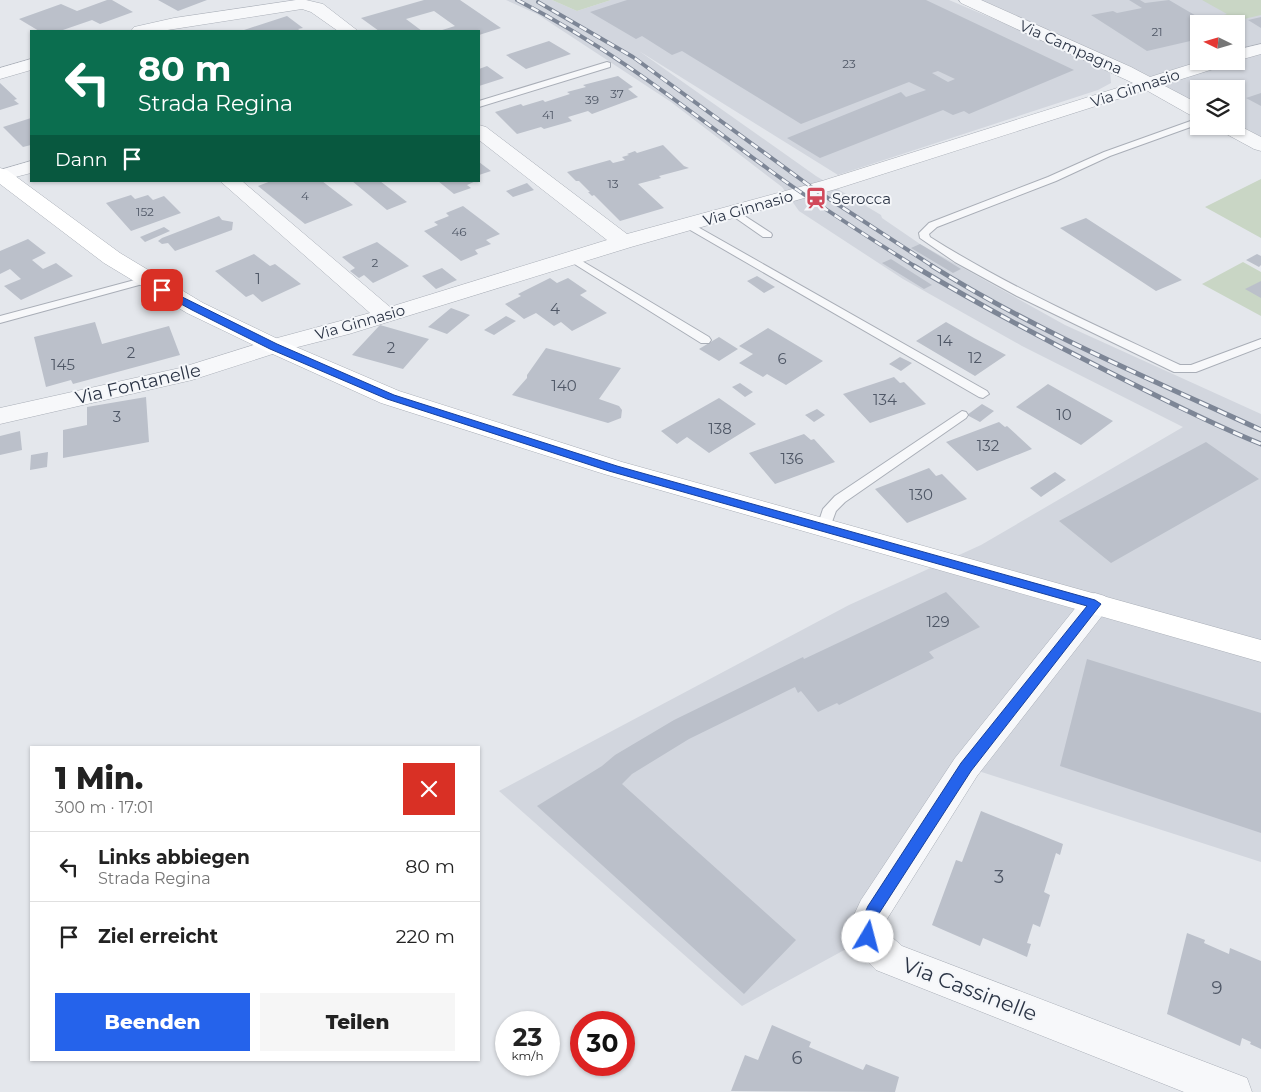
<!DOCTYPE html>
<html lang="de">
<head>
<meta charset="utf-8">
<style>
	body { margin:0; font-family:Montserrat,sans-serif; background:#f6f6f6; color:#222; height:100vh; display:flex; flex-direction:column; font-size:19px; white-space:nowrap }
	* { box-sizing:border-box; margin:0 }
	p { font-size:16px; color:#767676 }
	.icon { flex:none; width:28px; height:28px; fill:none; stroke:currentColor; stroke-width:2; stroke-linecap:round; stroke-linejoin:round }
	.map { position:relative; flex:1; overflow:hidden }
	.sheet { position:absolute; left:30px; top:746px; width:450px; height:315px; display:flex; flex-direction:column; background:#fff; border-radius:0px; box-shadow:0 1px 4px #0004 }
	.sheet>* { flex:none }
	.hud { position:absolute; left:30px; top:30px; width:450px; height:152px; border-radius:0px; box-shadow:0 1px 4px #0004; background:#0b6e4f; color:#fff; overflow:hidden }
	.needle { width:32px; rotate:275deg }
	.buttons { position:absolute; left:1190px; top:15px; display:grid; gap:10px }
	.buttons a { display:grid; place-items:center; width:55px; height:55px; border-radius:0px; background:#fff; box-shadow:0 1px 4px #0004; font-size:25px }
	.speed { position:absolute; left:495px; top:1011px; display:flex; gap:10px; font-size:25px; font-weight:700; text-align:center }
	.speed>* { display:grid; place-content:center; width:65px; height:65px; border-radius:50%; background:#fff; box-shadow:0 1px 4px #0004; line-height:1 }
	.speed small { font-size:12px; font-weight:400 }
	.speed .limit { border:8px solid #d22; background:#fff; color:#111 }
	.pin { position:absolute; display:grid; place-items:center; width:42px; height:42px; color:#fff; margin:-21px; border-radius:10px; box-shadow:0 2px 8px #0006 }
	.me { position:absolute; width:55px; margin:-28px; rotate:8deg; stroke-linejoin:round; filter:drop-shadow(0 0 4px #0008) }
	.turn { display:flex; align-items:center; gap:18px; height:105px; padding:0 25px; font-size:22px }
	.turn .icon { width:65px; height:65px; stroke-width:2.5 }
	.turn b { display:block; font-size:35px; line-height:42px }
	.then { display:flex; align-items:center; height:48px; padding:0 25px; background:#0003; gap:10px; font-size:19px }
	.round { display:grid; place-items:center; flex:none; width:52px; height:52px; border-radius:0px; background:#f6f6f6 }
	.overview { display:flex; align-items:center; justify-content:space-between; height:85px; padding:0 25px }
	h1 { font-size:30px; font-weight:800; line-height:38px }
	.primary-button { display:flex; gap:10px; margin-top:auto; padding:10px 25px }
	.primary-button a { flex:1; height:58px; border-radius:0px; background:#2563eb; color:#fff; font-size:20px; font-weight:800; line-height:58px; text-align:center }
	.primary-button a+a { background:#f6f6f6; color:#222 }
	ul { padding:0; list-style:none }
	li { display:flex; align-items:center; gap:15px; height:70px; padding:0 25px; border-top:1px solid #e0e0e0 }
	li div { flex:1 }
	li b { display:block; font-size:19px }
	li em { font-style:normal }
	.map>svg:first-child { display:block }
	.built { fill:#d2d6de; fill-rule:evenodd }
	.green { fill:#c9d6c5 }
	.building { fill:#bbc0ca; fill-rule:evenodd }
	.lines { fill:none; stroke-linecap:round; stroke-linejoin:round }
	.lane-casing { stroke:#a9aeb7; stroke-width:2 }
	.street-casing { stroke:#a9aeb7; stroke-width:1 }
	.secondary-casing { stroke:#a9aeb7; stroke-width:1 }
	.lane { fill:#f7f8fa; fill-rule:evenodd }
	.street { fill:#f7f8fa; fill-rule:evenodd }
	.secondary { fill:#fff; fill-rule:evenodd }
	.rail-far1-casing { stroke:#7d8696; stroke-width:4 }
	.rail-casing { stroke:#7d8696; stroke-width:5 }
	.rail-far1 { stroke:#f4f6f9; stroke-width:2.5; stroke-dasharray:8; stroke-linecap:butt }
	.rail { stroke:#f4f6f9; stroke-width:3; stroke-dasharray:10; stroke-linecap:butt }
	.route { fill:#2563eb; stroke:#184099 }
	.labels { text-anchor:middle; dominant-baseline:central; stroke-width:4; stroke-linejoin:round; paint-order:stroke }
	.far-number-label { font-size:12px; fill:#4f5766 }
	.far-street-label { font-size:15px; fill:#2b3445; stroke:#f4f6f9 }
	.far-poi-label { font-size:15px; fill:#2b3445; stroke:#f4f6f9; text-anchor:start }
	.number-label { font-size:15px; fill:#4f5766 }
	.street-label { font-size:18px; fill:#2b3445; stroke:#f4f6f9 }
	.near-number-label { font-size:18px; fill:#4f5766 }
	.near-street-label { font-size:21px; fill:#2b3445; stroke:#f4f6f9 }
</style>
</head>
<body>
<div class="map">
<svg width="1261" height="1092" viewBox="0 0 1261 1092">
	<rect width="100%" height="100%" fill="#e4e7ec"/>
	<path class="built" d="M506 0H552L577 11 611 0H949L1048 42 1110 72 1111 83 1098 90 838 175 639 51 816 176 881 215 882 218 920 244 1065 325 1261 414V862L966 767 868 937 742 1006 499 791 849 605 981 545 1183 427 1022 346 903 279 799 211 782 187 671 102 537 14Z
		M967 0H1261V145L1236 126V89H1199V112ZM1199 24H1236V61H1199Z"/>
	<path class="green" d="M552 0H611L577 11Z
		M1202 0H1261V15L1223 24 1214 18 1227 14Z
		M1261 179V238L1205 207Z
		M1243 262 1261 272V316L1202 284Z"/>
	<path class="building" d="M107 0H112L133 12 100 24 92 20 60 31H39L19 19 61 4 77 11Z
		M158 0H207L178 11Z
		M424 0H460L501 28 479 35V31H439L455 26 434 11 406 19 422 31H379L361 18Z
		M627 0H926L1074 70 969 114 964 111 953 115 943 110 820 158 787 138 901 92 906 97 926 90 909 82 801 124 682 51 672 55 642 36 636 39 590 12ZM938 71 955 79 948 82 932 73Z
		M1129 0H1140L1145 3 1169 0 1210 24H1199V39L1147 51 1091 15 1113 11 1117 13 1142 8Z
		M287 16 303 28 298 29 301 31H241Z
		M1261 17V28L1248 20Z
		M549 41 571 54 526 69 506 55Z
		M487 66 504 78 479 86V69Z
		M618 76 633 87 628 89 638 97 592 114 588 111 568 117 572 121 544 129 541 127 517 134 495 112 521 104 523 106 543 100 545 102 570 94 567 92 586 87 583 85Z
		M0 83 17 99 14 100 19 104 0 110Z
		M1261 93V106L1246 98Z
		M31 118V145L23 147 3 127Z
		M663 145 684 166 689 168 659 176 661 178 638 184 664 208 620 221 594 195 592 196 588 192H590L579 181H576L567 172 610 160 613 163 625 160 622 157 629 155 627 154 635 151 637 153Z
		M479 162 491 171 479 175Z
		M271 181H322L353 205 305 224 258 186Z
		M352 181H380L407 202 387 210Z
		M438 181H476L467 185 471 188 454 194Z
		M527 183 534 190 513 197 506 191Z
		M131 195 135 199 148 195 153 200 164 196 181 213 131 231 106 203Z
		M463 206 500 234 486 240 491 244 475 250 478 254 461 261 424 231 438 225 434 222 449 216 446 213Z
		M219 216 222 220 233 222 232 230 175 251 168 243 162 244 158 241 162 238Z
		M1086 218 1182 280 1156 291 1060 228Z
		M164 227 170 231 145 242 140 237Z
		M28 239 46 253 32 260 43 269 56 263 73 276 21 300 4 286 21 279 10 269 0 274V251Z
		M377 242 409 266 373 283 364 275 359 278 350 271 355 268 342 257Z
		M920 244 961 269 953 273 911 248Z
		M254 254 270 266 275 264 301 284 262 302 253 294 246 297 215 271Z
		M1257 254 1261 256V265L1259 267 1246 260Z
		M891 259 932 285 924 289 882 263Z
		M442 268 457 280 436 289 422 276Z
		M757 276 775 287 764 293 747 281Z
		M550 278 557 283 568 278 587 291 580 295 607 313 572 331 561 322 554 326 536 313 524 319 505 304 521 296 518 294Z
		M1261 281V298L1245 289Z
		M451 308 470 315 447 334 428 327Z
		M506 316 516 321 494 335 484 330Z
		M95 322 102 344 169 326 180 355 73 384 71 380 46 387 34 337Z
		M946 322 974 338 1006 355 975 376 916 341Z
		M380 325 429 339 403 369 352 355Z
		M768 328 823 361 786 385 767 374 763 377 739 363 753 354 739 346Z
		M719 337 738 349 719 361 699 349Z
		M546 348 621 368 599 399 619 406 622 410 621 418 608 423 512 395 527 378V375Z
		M900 357 912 363 901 371 889 364Z
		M894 377 900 383 904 382 926 404 870 423 843 394Z
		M740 383 753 392 745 397 732 387Z
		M1048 384 1113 421 1081 445 1016 407Z
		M146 397 149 442 63 458V430L87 425V407Z
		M719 398 756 424 709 453 687 437 677 444 661 431Z
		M982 404 994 411 980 422 967 415Z
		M817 409 825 415 814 422 805 415Z
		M999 422 1005 427 1007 426 1032 449 977 471 946 442Z
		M20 431 22 450 0 455V436Z
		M804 434 811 440 814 439 835 462 775 484 749 453Z
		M1206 442 1259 479 1111 563 1059 521Z
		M48 452 47 467 30 470 31 455Z
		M929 468 936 476 942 474 967 499 907 523 875 489Z
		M1055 472 1066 480 1041 497 1030 488Z
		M946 592 980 627 929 652 934 658 839 705 837 703 818 712 801 691 798 693 795 687 689 739 632 774 622 784 796 940 744 994 537 806 602 766 615 755 674 720 803 657 804 659Z
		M1087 659 1261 713V833L1060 766Z
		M981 811 1063 844 1060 855 1056 853 1044 892 1050 895 1040 927 1033 924 1027 943 1031 944 1027 957 983 938 980 946 932 925 956 860 962 862Z
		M1187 933 1205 940 1204 943 1229 954 1230 948 1261 961V1049L1250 1044 1251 1042 1242 1038 1240 1046 1167 1014Z
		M772 1025 811 1042 809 1047 863 1070 866 1064 899 1077 895 1092 731 1091 745 1055 758 1060Z"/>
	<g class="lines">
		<g class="lane-casing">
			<path id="lane" d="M607 62 610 63V67L479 107V101Z
				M1199 118V124L1110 156 1056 181 937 227 929 234 930 237C1009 287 1095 325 1180 365H1191L1261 339V347L1196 372H1174L1017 296 955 262 920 238 919 233 929 223 1048 177 1104 152Z
				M734 209 771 233 772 235 771 237H763L730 214 729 212Z
				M689 222 987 391 989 394 983 398 979 397 685 227 684 225 685 223Z
				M572 255 709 337 711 340 709 343H701L568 260 567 258 568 256Z
				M146 277 152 280 150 282 0 323V316Z
				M962 411 966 412 968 415 966 418 845 502 836 511 829 530H819L817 527 823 509 835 496Z"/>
		</g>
		<g class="street-casing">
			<path id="street" d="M296 0H306L323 4 358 31H338L311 12 302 9 161 31H131L134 27 174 18Z
				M959 0H981L1131 67 1150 77 1201 61H1229L1226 65 1163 85 1199 104V118L1192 116 1146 90 836 189 631 247 349 334 282 351 192 380 0 424V408L180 368 266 341 370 313 220 181H242L390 307 607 240 479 140V125L486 127 627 234 822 181 1133 83 961 3Z
				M1261 44V54L1236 61V50Z
				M31 59V70L0 79V68Z
				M1236 124 1261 137V151L1254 149 1219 130 1217 126H1236Z
				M31 161V173L0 181V170Z
				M1095 593 1105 596 1109 604 1105 612 977 776 887 919 886 932 902 946 1247 1078 1252 1092H1184L876 970 861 955 851 932 852 919 861 900 955 758 1085 596Z"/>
		</g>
		<g class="secondary-casing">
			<path id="secondary" d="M0 168 7 170 120 253 203 303 282 341 399 391 622 462 1261 640V662L604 474 381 403 266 351 187 313 104 263 0 184Z"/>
		</g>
		<use href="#lane" class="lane"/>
		<use href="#street" class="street"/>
		<use href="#secondary" class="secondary"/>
		<g class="rail-far1-casing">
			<path id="rail-far1" d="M517 0C611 48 684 107 768 169 816 204 866 236 916 267
				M538 2 633 57 814 189 934 267"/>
		</g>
		<g class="rail-casing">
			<path id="rail" d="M914 266C978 304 1043 339 1109 372 1159 397 1209 423 1261 444
				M932 266C1036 331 1150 379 1261 430"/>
		</g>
		<use href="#rail-far1" class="rail-far1"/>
		<use href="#rail" class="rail"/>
	</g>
	<path class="route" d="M162 287 277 344 394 395 617 466 1095 600 1101 604 971 771 878 915C874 925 877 933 874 942L868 944 863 942C857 928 862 919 868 906L961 763 1087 606 609 471 387 399 270 349 192 310 159 292V288Z"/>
	<defs>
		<g id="station-bare" transform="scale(1.725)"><path d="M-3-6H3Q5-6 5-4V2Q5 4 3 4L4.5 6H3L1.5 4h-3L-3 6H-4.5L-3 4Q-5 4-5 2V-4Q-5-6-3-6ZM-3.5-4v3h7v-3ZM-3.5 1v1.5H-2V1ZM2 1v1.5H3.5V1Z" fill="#d1495b" stroke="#f4f6f9" stroke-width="2.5" paint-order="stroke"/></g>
	</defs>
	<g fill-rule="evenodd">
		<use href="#station-bare" x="816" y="198"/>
	</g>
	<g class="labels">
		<g class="far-number-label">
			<text x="1157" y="31">21</text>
			<text x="849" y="63">23</text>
			<text x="617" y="93">37</text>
			<text x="592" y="99">39</text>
			<text x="548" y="114">41</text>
			<text x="613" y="183">13</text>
			<text x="305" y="195">4</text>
			<text x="145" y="211">152</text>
			<text x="459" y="231">46</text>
			<text x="375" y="262">2</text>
		</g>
		<g class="far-street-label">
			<text transform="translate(1071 47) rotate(24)">Via Campagna</text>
			<text transform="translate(1135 88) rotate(-18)">Via Ginnasio</text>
			<text transform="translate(748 208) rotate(-16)">Via Ginnasio</text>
			<text transform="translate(360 322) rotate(-16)">Via Ginnasio</text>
		</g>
		<g class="far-poi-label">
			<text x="832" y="198">Serocca</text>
		</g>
		<g class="number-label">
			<text x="258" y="278">1</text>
			<text x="555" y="308">4</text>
			<text x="945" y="340">14</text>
			<text x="391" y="347">2</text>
			<text x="131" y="352">2</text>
			<text x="975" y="357">12</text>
			<text x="782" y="358">6</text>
			<text x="63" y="364">145</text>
			<text x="564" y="385">140</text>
			<text x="885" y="399">134</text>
			<text x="1064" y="414">10</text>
			<text x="117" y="416">3</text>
			<text x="720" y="428">138</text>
			<text x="988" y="445">132</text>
			<text x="792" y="458">136</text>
			<text x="921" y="494">130</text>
			<text x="938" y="621">129</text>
		</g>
		<g class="street-label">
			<text transform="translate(138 384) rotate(-13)">Via Fontanelle</text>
		</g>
		<g class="near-number-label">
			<text x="999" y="877">3</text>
			<text x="1217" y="988">9</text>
			<text x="797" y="1058">6</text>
		</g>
		<g class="near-street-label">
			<text transform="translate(970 989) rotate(21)">Via Cassinelle</text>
		</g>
	</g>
</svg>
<div class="buttons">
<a><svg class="needle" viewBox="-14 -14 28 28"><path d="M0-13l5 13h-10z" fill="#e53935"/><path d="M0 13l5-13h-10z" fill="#767676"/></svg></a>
<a><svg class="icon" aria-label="layers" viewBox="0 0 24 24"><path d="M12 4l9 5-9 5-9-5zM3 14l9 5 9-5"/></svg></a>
</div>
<div class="speed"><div>23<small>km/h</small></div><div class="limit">30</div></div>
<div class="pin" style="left:162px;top:290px;background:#d93025"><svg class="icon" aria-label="arrive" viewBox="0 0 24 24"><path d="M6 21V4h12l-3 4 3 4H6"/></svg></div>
<svg class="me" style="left:868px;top:937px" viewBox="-20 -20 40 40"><circle r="19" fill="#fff"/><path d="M0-13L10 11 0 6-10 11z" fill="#2563eb"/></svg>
<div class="hud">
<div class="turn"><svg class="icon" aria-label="left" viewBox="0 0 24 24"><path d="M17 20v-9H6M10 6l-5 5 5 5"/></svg><div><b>80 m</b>Strada Regina</div></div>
<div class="then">Dann<svg class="icon" aria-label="arrive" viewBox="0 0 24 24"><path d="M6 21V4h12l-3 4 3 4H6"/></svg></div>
</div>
<section class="sheet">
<div class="overview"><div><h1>1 Min.</h1><p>300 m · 17:01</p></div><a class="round" style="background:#d93025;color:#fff"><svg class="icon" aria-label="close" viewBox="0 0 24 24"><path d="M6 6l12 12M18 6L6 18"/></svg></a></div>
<ul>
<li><svg class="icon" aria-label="left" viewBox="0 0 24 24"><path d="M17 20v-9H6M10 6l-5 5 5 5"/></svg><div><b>Links abbiegen</b><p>Strada Regina</p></div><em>80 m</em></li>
<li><svg class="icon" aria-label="arrive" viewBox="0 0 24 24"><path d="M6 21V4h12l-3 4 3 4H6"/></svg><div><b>Ziel erreicht</b></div><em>220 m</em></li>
</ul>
<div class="primary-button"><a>Beenden</a><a>Teilen</a></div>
</section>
</div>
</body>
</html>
